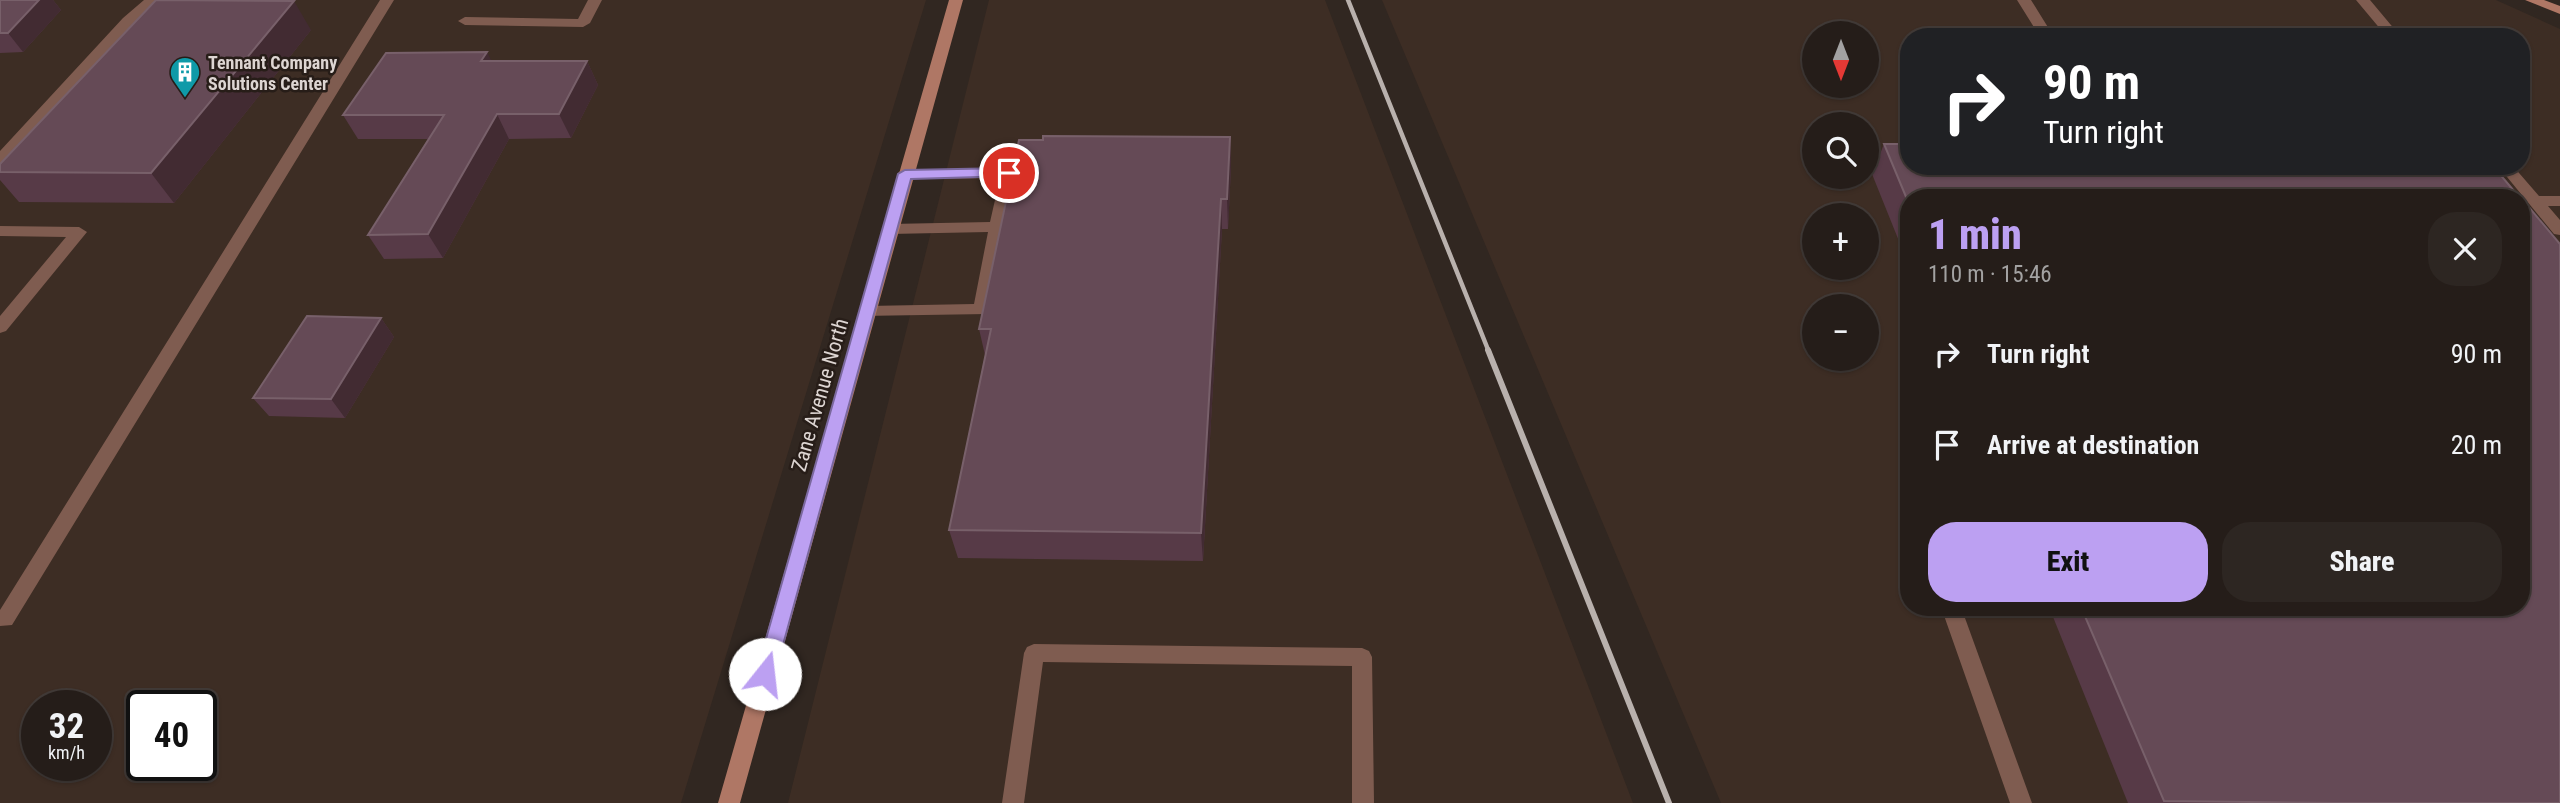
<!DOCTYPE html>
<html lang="en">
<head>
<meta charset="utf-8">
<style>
	body { margin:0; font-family:"Roboto Condensed",sans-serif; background:#2d2622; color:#f1f3f6; height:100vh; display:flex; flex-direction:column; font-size:26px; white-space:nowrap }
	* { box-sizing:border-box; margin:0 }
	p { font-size:23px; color:#a3a2a2 }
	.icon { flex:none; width:38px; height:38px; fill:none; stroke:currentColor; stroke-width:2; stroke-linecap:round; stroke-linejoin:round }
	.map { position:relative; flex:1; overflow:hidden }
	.sheet { position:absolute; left:1900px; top:189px; width:630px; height:427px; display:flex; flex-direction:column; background:#251d19; border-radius:28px; box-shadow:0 2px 5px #0004,0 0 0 2px #423b38 }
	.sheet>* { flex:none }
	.guide { position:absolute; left:1900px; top:28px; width:630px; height:147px; border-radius:28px; box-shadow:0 2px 5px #0004,0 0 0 2px #423b38; background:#202124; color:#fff; overflow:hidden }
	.needle { width:46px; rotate:180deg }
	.buttons { position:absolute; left:1802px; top:21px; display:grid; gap:14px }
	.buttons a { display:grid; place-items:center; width:77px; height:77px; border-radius:50%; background:#251d19; box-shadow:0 2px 5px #0004,0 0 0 2px #423b38; font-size:35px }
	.speed { position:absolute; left:21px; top:690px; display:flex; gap:14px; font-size:35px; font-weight:700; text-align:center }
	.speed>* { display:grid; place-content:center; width:91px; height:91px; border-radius:50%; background:#251d19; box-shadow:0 2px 5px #0004,0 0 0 2px #423b38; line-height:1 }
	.speed small { font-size:18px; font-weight:400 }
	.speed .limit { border:4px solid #111; border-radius:10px; background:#fff; color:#111 }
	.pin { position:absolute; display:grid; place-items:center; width:60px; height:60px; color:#fff; margin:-30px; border:4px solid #fff; border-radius:50%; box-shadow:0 2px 7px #0007 }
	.me { position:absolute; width:77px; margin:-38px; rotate:16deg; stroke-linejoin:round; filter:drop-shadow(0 0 5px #0008) }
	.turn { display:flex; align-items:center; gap:24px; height:147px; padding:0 28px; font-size:32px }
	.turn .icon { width:91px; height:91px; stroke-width:2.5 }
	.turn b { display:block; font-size:49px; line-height:60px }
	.round { display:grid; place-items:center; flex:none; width:74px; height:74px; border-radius:28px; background:#2d2622 }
	.head { display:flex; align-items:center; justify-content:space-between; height:119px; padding:0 28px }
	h1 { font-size:42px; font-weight:800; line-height:52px; color:#bca0f2 }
	.primary-button { display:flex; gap:14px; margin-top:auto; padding:14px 28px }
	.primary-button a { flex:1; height:80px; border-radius:28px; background:#bca0f2; color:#111; font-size:28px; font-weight:800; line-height:80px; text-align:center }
	.primary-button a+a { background:#2d2622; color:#f1f3f6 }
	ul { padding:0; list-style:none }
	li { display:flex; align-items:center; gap:21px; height:91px; padding:0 28px }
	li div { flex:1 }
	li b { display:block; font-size:26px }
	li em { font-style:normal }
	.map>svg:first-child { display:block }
	.built { fill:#3d2d24; fill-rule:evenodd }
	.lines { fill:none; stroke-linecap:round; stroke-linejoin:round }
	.lane { fill:#7f5c50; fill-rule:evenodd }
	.secondary { fill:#af7765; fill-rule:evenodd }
	.rail-far1 { stroke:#b9b1ad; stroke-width:4.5 }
	.rail { stroke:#b9b1ad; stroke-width:6 }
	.wall { fill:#573a47 }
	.shaded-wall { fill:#422b32 }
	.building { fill:#654a56; stroke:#78606a; stroke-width:2 }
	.route { fill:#bca0f2; stroke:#7a689d; stroke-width:2 }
	.labels { text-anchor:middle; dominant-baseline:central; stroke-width:5; stroke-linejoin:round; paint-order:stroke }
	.far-poi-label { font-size:18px; font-weight:bold; fill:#ddd5d2; stroke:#271d18; text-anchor:start }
	.street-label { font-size:21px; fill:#ddd5d2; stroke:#271d18 }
</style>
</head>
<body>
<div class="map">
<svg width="2560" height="803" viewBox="0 0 2560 803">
	<rect width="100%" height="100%" fill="#312721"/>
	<path class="built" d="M0 0H926L681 803H0ZM37 705H96V765H37ZM142 705H201V765H142Z
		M989 0H1325L1633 803H788Z
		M1382 0H2496L2560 29V803H1721ZM1815 33H1867V86H1815ZM1909 37H2522V166H1909ZM1815 124H1867V177H1815ZM1909 198H2522V607H1909ZM1815 215H1867V268H1815ZM1815 306H1867V359H1815Z"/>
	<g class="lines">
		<path class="lane" d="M144 0H159L133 24 5 163 0 165V151L123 18Z
			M380 0H394L12 625 0 626V610Z
			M588 0H602L590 23 583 27 465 25 458 21 465 17 578 19Z
			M2017 0H2031L2054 37H2040Z
			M2356 0H2370L2401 37H2387Z
			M2498 166H2513L2539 196H2560V206H2548L2560 220V235L2554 234Z
			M1009 168 1017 173 987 314 861 316 859 312 861 308 867 306 974 304 988 232 890 234 882 229 890 224 990 222 1000 178 905 179 897 174 900 171Z
			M0 226 79 227 87 232 6 331 0 333V316L66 237 0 236Z
			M1941 607H1961L2032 803H2010Z
			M1034 644 1362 648 1369 651 1372 657 1374 803H1352V666L1043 662 1024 803H1002L1024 653 1027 647Z"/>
		<path class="secondary" d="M949 0H963L740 803H718Z
			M2525 0H2544L2560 6V14Z"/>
		<path class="rail-far1" d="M1348 0 1489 352"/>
		<path class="rail" d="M1488 350 1669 803"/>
	</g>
	<path class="wall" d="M0 0H53L61 10 23 52 0 53Z
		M311 30 174 203 19 202 0 180V164Z
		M491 61H587L598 85 571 138 509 139 443 258 384 259 368 235 428 139H358L343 115Z
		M1230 137 1231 167 1228 229H1222L1203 561 958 558 949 530 985 355 979 329Z
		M1884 144 1909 198V266L1872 174Z
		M381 318 394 337 345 418 269 416 253 398Z
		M2049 607H2522L2560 803H2128Z"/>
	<path class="shaded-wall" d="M39 0H53L61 10 23 52 8 33Z
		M294 1 311 30 174 203 151 173Z
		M487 52 499 76 481 61Z
		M587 61 598 85 571 138 559 114Z
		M497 114 509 139 443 258 428 234Z
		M1230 137 1231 167 1228 229 1227 199Z
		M1221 199 1222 229 1203 561 1201 533Z
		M381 318 394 337 345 418 331 399Z"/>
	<path class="building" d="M0 0H39L8 33H0Z
		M156 0 294 1 151 173 0 172V164Z
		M487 52 481 61H587L559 114H497L428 234 368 235 444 115H343L386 53Z
		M1043 136 1230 137 1227 199H1221L1201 533 949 530 991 329H979L1019 140H1043Z
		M1884 144H1909V166H2493L2520 198H1909V204Z
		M2522 199 2560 244V803H2337L2164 801 2081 607H2522Z
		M307 316 381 318 331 399 253 398Z"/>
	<path class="route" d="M1009 168 1014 170V176L911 179 775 674 772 680 765 682 759 680 756 674 898 174 905 170Z"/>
	<defs>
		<g id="building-pin" transform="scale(1.575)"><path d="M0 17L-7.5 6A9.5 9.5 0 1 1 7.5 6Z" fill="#0f9aa8" stroke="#271d18"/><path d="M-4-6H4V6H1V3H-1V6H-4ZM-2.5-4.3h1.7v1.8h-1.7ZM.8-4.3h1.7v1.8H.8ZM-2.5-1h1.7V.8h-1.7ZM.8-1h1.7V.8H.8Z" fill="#fff"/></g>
	</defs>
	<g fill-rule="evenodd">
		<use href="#building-pin" x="185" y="72"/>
	</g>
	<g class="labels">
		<g class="far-poi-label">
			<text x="208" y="62">Tennant Company<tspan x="208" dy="21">Solutions Center</tspan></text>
		</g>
		<g class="street-label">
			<text transform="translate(820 395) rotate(-74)">Zane Avenue North</text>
		</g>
	</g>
</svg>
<div class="buttons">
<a><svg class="needle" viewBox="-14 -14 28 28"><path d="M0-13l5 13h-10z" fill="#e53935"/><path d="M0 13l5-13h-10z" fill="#a3a2a2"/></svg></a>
<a><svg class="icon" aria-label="search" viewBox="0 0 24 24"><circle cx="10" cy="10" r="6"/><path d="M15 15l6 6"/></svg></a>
<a>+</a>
<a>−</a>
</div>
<div class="speed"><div>32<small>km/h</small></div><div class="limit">40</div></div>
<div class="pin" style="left:1009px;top:173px;background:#d93025"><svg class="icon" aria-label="arrive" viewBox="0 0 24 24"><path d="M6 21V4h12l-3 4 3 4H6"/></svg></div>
<svg class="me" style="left:765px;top:674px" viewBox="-20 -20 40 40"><circle r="19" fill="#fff"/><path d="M0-13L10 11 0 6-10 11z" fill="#bca0f2"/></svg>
<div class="guide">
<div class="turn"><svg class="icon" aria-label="right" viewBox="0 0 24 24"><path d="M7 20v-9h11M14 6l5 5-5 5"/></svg><div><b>90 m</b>Turn right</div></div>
</div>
<section class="sheet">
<div class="head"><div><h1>1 min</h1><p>110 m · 15:46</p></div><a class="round"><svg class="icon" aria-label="close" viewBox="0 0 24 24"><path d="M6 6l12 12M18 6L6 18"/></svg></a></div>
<ul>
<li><svg class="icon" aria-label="right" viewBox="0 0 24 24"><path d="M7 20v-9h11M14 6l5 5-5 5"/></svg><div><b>Turn right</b></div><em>90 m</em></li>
<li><svg class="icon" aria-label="arrive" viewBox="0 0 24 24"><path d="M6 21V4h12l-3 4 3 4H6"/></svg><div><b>Arrive at destination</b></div><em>20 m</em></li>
</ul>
<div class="primary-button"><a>Exit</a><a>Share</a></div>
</section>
</div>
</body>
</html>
